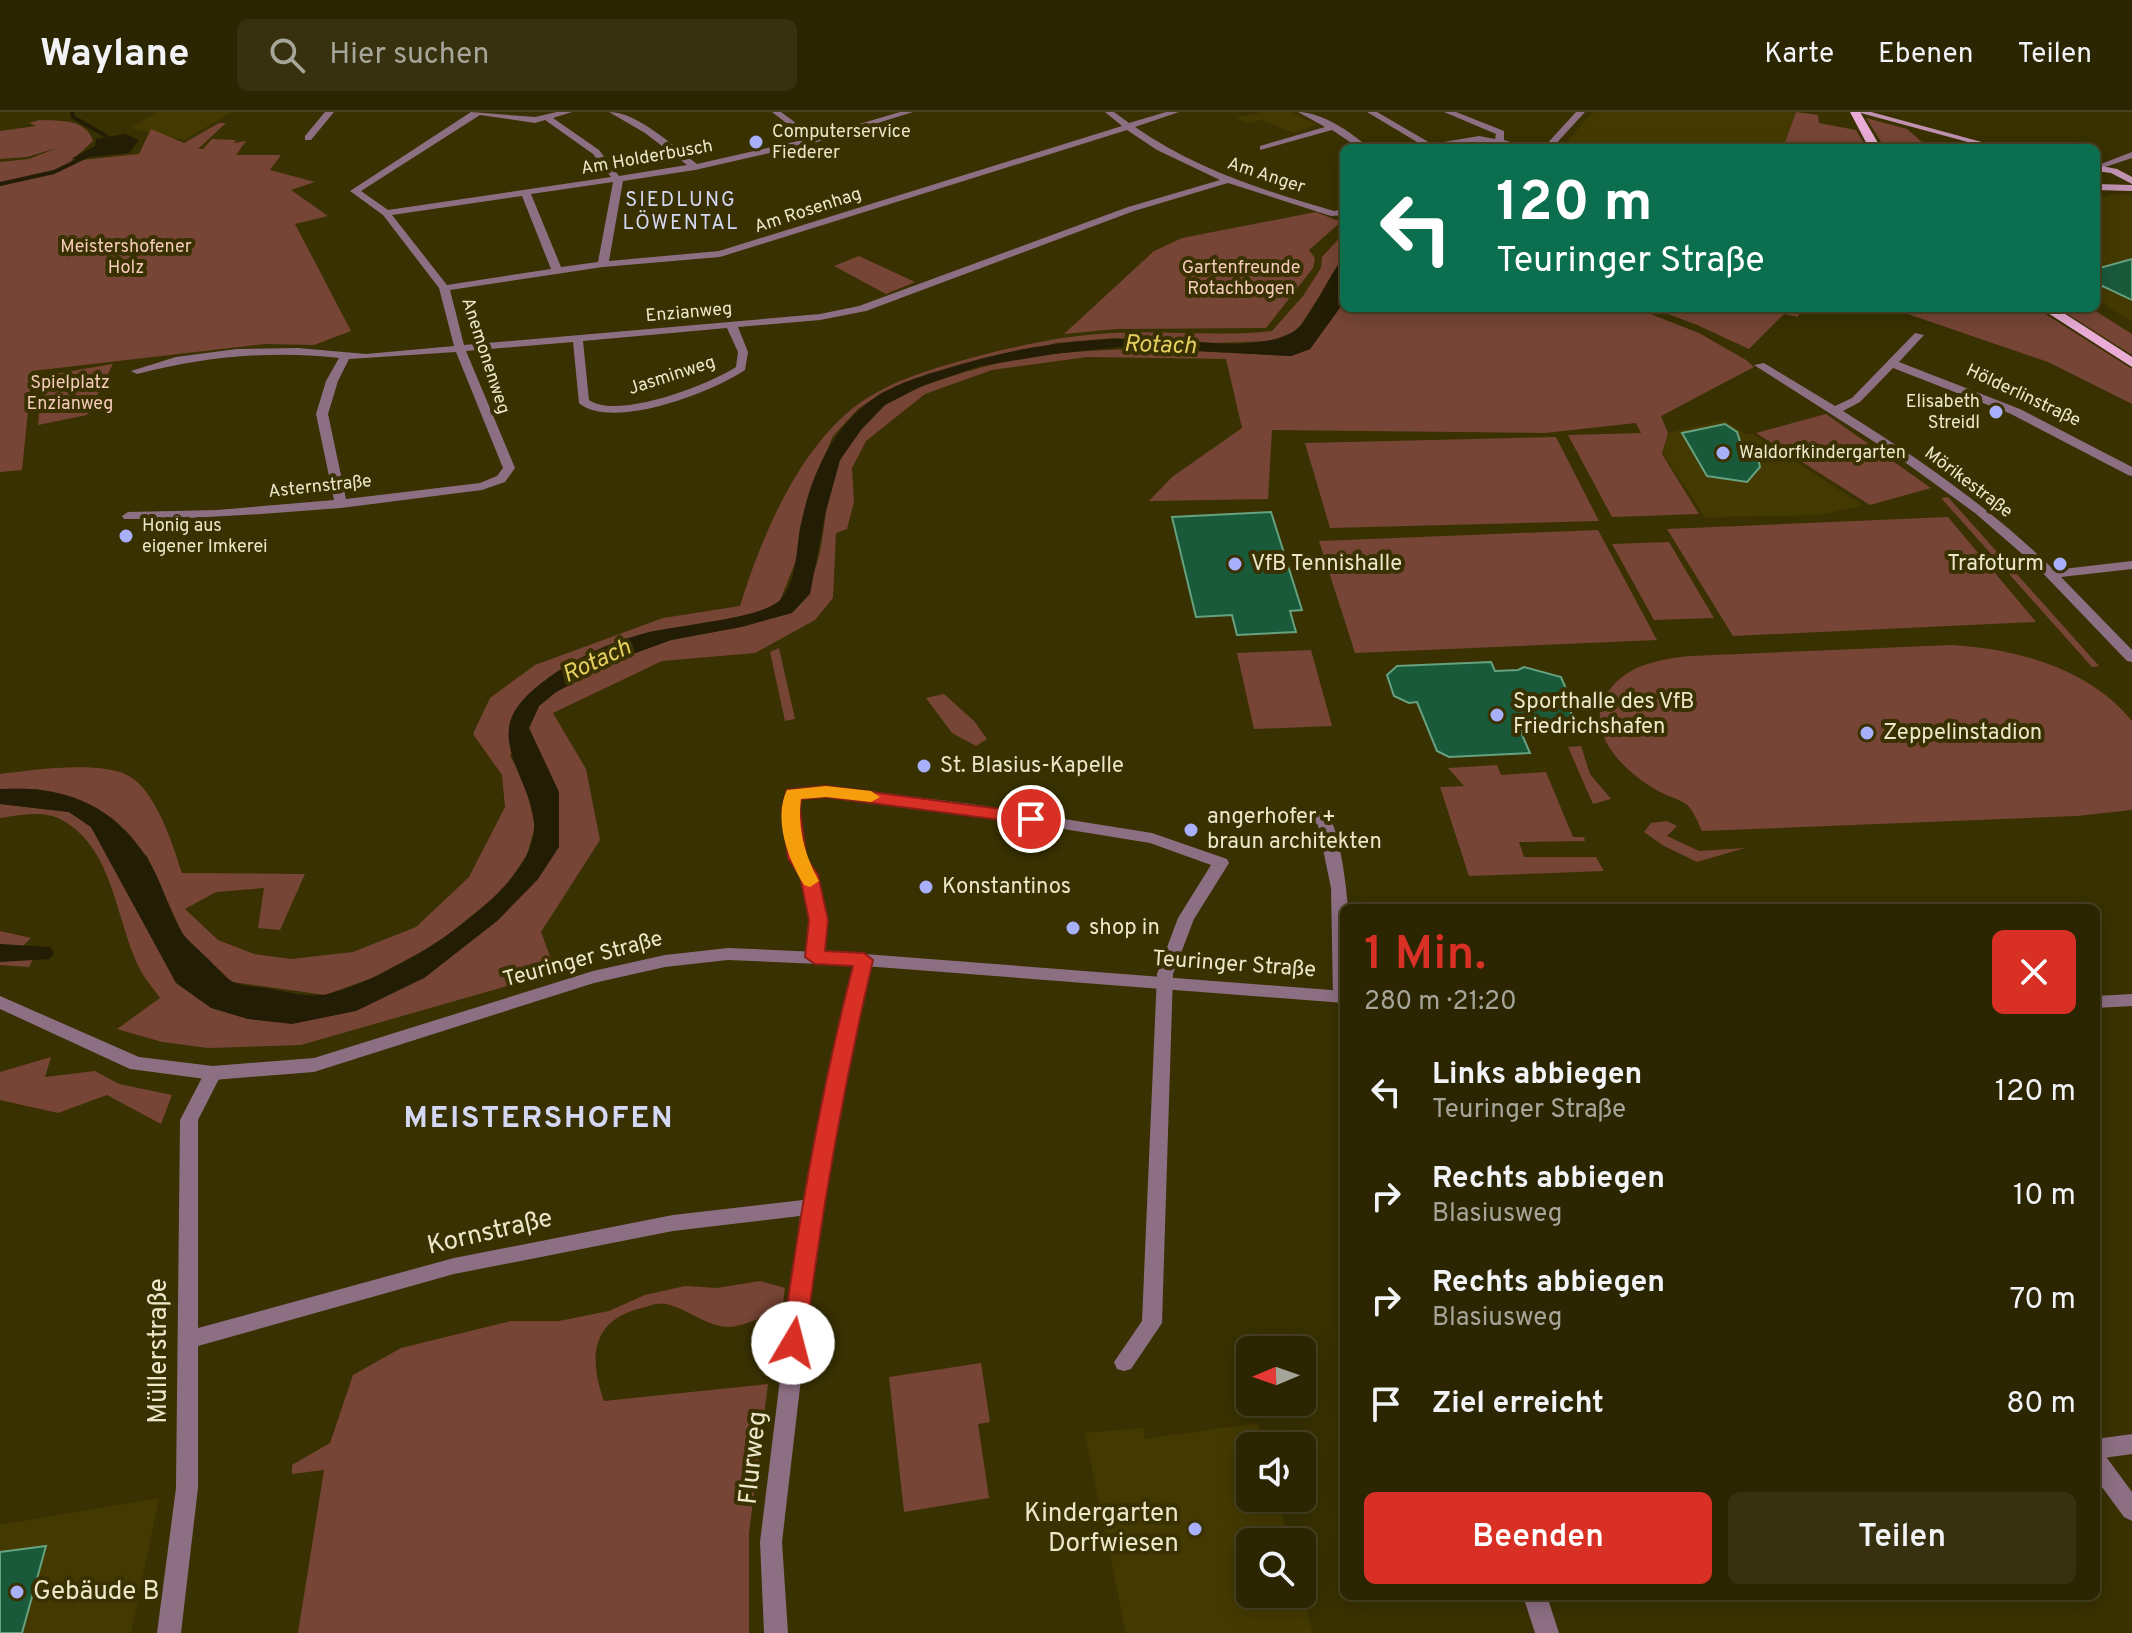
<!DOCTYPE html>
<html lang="de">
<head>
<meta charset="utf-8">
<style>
	body { margin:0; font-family:Overpass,sans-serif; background:#373110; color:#f1f3f6; height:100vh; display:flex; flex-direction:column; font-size:30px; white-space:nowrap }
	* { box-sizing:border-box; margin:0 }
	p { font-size:26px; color:#a6a599 }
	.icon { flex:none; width:44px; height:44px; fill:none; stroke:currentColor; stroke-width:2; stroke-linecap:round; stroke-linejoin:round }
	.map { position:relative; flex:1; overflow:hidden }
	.sheet { position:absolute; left:1340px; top:792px; width:760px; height:696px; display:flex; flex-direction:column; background:#2b2501; border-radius:12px; box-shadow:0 4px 20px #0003,0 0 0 2px #474223 }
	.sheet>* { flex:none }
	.banner { position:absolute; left:1340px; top:32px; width:760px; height:168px; border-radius:12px; box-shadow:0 4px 20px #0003,0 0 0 2px #474223; background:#0b6e4f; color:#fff; overflow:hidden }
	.needle { width:52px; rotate:268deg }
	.buttons { position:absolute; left:1236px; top:1224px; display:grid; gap:16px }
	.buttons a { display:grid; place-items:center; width:80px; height:80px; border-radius:12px; background:#2b2501; box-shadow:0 4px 20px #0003,0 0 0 2px #474223; font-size:40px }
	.pin { position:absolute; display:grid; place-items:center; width:68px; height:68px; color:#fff; margin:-34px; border:4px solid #fff; border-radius:50%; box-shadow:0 2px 8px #0007 }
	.me { position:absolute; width:88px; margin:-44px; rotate:8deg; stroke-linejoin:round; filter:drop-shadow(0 0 6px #0008) }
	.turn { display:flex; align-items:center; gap:28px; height:168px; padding:0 24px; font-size:36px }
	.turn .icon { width:104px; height:104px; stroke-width:2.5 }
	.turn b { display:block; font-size:56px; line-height:68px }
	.round { display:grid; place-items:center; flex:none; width:84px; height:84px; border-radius:12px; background:#373110 }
	.summary { display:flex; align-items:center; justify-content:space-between; height:136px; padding:0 24px }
	h1 { font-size:48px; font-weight:600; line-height:60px; color:#d93025 }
	.action { display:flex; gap:16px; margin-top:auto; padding:16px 24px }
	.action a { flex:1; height:92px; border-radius:12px; background:#d93025; color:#fff; font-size:32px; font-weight:600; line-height:92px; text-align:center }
	.action a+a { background:#373110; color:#f1f3f6 }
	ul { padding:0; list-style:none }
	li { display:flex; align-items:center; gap:24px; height:104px; padding:0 24px }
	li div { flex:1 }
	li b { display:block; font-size:30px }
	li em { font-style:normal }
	header { display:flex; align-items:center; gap:48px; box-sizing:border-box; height:112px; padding:0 40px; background:#2b2501; border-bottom:2px solid #474223 }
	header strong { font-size:38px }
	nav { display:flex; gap:44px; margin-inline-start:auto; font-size:28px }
	.search { width:560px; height:72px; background:#373110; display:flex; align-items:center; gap:20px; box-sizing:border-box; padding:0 28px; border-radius:12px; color:#a6a599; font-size:30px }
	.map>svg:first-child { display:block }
	.built { fill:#443a01 }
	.green { fill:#764535 }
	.water { fill:#221d04 }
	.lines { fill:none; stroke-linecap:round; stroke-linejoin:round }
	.stream { stroke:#221d04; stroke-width:4 }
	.canal { fill:#221d04; fill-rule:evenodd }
	.building { fill:#195a3b; stroke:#66a180; stroke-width:2 }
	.minor { fill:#8d6f83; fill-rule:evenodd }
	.tertiary { fill:#8d6f83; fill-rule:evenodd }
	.secondary { fill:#c192b2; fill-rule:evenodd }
	.primary { fill:#e9acd6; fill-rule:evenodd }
	.route { fill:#d93025; stroke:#8d1f18; stroke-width:2 }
	.slow { fill:#f59e0b }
	.poi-dot { fill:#a8b0fc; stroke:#393101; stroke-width:3 }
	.labels { text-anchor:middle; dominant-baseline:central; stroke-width:8; stroke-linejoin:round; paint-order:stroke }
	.far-poi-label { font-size:18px; fill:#ede7ca; stroke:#393101; text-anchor:start }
	.far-street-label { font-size:18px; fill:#ede7ca; stroke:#393101 }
	.far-park-label { font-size:18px; fill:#f6cbbc; stroke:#393101 }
	.far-neighbourhood-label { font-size:20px; letter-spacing:2px; fill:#d4d8f5; stroke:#393101 }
	.poi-label { font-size:22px; fill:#ede7ca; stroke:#393101; text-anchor:start }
	.street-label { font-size:22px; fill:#ede7ca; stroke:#393101 }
	.water-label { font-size:24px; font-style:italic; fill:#e5d05f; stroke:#393101 }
	.near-street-label { font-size:26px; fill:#ede7ca; stroke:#393101 }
	.near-poi-label { font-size:26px; fill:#ede7ca; stroke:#393101; text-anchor:end }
	.district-label { font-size:30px; font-weight:bold; letter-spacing:2px; fill:#d4d8f5; stroke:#393101 }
</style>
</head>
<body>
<header>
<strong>Waylane</strong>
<div class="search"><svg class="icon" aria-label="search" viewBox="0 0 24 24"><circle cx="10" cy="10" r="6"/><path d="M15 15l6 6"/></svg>Hier suchen</div>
<nav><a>Karte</a><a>Ebenen</a><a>Teilen</a></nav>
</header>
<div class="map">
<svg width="2132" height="1521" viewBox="0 0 2132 1521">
	<rect width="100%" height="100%" fill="#393101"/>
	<path class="built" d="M157 0H232L184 28 131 16Z
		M1262 0H1291L1316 13 1294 21 1261 8 1247 11 1236 6Z
		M1593 0H1796L1783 36H1561Z
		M2110 83H2132V210L2096 187V88Z
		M1724 308 1745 322H1753L1863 393 1821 403 1705 405 1663 342 1668 321Z
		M1258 1311 1264 1334H1250V1386H1278L1289 1430H1250V1482H1302V1479L1313 1521H1126L1085 1321 1143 1316 1145 1327Z
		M159 1386 131 1521H0V1413Z"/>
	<path class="green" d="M1796 0 1818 3 1819 11 1856 18 1867 36H1783Z
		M1866 6 1907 17 1929 36H1885Z
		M39 8C59 9 86 6 93 29L71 49 139 42 151 17 184 31 219 11H226L198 37H203L212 27 236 28 234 31 246 29 236 43H281L270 58 315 70 291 78 328 104 295 112 351 219 314 233 265 232 32 259 22 358 0 360V50L29 47 57 36 27 45 0 47V19L36 14 29 11Z
		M1316 100 1341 110 1309 138 1315 146 1313 156 1266 216 1116 217 1064 222 1154 139 1182 126Z
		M1344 121V145L1297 219 1273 229 1215 231 1115 226 1056 231 883 280 858 297 833 324 814 369 800 416 797 446 780 489 759 501 648 521 548 566 510 644 525 670 535 714 527 743 503 778 438 831 372 866 325 883 232 870 183 823 147 744 38 677H0V662C32 658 101 648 129 664 156 679 173 733 182 761L305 762 280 818 258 816 264 776 216 780 185 797 218 828 254 842 291 847 353 840 416 815 469 765 505 695 502 663 473 622 490 586 535 553 663 506 740 494C762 422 805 320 874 282 907 263 945 253 982 243 1026 232 1068 223 1114 221 1167 218 1220 225 1272 219L1303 184 1321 156 1322 145Z
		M859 144 915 170 886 182 834 154Z
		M1344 190V196H1635L1699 221 1746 248 1754 255 1661 304 1668 321 1662 342 1699 402 1612 405 1568 323 1641 321 1636 311 1545 321 1272 318 1268 387 1149 389 1172 365 1242 316 1226 247 1087 245 992 258 925 282 866 329 852 356 854 390 847 417 836 421 833 486 815 508 755 541 662 549 553 601 586 657 600 728 541 820 556 860 301 933 208 936 162 930 117 917 160 886C155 878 147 870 142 861 115 812 116 736 60 707 43 698 18 703 0 706V692L69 700 91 715 114 754 248 907 424 866 497 809 538 767 537 635 529 616 539 594 556 580 619 547 671 528 741 515 792 500C800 486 809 472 815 457 828 422 822 377 842 345 853 327 868 306 885 293 902 280 926 273 946 266 1062 226 1171 238 1291 244L1310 237Z
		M1652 196H1800L1798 205 1784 202 1749 237 1697 213Z
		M1890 196H2036L2132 257V292L2048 250Z
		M2058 196H2091L2132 222V243Z
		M113 252 87 303 38 313 42 264Z
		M1826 302 1931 376 1870 393 1756 321Z
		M1556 325 1599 409 1330 416 1305 331Z
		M1948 385 2099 554 2092 555 1941 386Z
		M1948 405 2036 510 1733 524 1667 417Z
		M1598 418 1657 528 1355 541 1319 429Z
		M1669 430 1714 506 1654 508 1612 432Z
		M1952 533C2017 537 2089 556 2132 609V698L2077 704 1702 719C1698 711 1693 697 1686 692 1679 687 1667 684 1658 679 1626 661 1581 620 1608 580 1626 553 1660 547 1691 544Z
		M779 536 795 607 785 609 770 540Z
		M1311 538 1332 614 1254 617 1237 541Z
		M944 582 974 609 987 627 976 634 952 621 926 586Z
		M1581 634 1590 662 1611 687 1593 692 1568 635Z
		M1497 653 1501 663 1546 660 1573 725H1584L1585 729 1519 730 1524 745H1596L1604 759 1469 764 1440 675 1464 674 1448 656Z
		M1667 709 1677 714 1667 724 1699 739 1745 736 1697 750 1664 734 1644 720 1651 711Z
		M0 819 31 826 19 838 33 847 29 855 0 853Z
		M51 945 45 965 95 959 119 972 172 983 161 1012 107 983 58 1001 0 988V960Z
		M760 1169 785 1176 779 1222H774L772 1202C759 1206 744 1214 730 1215 706 1215 689 1197 666 1192 658 1190 649 1194 642 1196 590 1208 589 1247 604 1289L768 1272 749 1421V1521H298L324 1358 292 1362V1353L330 1331 353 1263 401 1236 511 1209H559L609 1199 645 1183 685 1174 717 1176Z
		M981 1251 990 1310 978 1312 989 1386 904 1400 889 1265Z"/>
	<path class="water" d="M125 22 139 28 129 41 71 47 95 34 96 27Z
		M1344 145V190L1310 237 1291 244 1120 235 1054 242 980 254 922 274 885 293 861 318 840 348 825 403 810 482 792 501 741 515 671 528 619 547 556 580 539 594 529 616 559 680V735L538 767 497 809 424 866 356 899 292 912 248 907 211 896 176 871 91 715 69 700 0 692V677C61 673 111 691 145 743 161 766 167 795 181 819 187 829 199 838 207 846 215 854 225 867 235 871 246 875 261 875 272 877 289 881 311 886 328 882 386 870 540 779 534 711 531 668 487 628 522 589 554 554 609 529 654 519 682 513 763 506 780 488 797 470 796 439 800 417 810 364 833 312 879 283 900 270 925 263 948 256 1015 235 1082 225 1152 227 1193 228 1254 240 1291 221 1311 211 1327 164 1344 145Z"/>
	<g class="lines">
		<path class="stream" d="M72 0 73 5 106 24 105 33
			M0 72 54 60 85 45"/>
		<path class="canal" d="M0 832 50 835 54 841 50 847 0 850Z"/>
	</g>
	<path class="building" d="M2132 147V188L2096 171V157Z
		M1725 312 1737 320 1741 332 1755 333 1760 355 1747 370 1707 364 1682 321Z
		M1271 400 1302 498 1290 499 1296 520 1237 523 1232 503 1196 505 1172 405Z
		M1491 550 1495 559 1518 558 1524 555 1561 565 1569 584 1565 587 1579 618H1520L1530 641 1449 645 1437 639 1417 590 1409 591 1394 584 1387 563 1397 554Z
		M46 1434 22 1521H0V1440Z"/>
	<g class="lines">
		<path class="minor" d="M325 0H334L311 28H305V24Z
			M471 0 535 5 557 0H572L553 6 599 38 619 64 687 53 645 21 609 0C638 0 674 35 697 52L807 27 772 0H781L815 25 900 0H913L814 31 695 58 623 69 609 149 719 139 1122 14 1105 0H1114L1129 11 1166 0H1179L1135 15C1195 57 1265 79 1334 99L1344 97V103L1331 104 1228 71 1134 99 866 199 820 208 738 215 748 240 745 258C713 280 612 319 579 291L573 230 466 239 515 356 505 370 482 378 341 396 261 402 173 407H124L122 404 128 400 217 398 334 388 316 302 326 269 339 246C269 238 205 245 137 262L131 259 176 245 237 237 298 236 366 242 454 234 439 176 383 103 350 79ZM480 3 535 11 545 8 593 42 611 65 388 98 361 79ZM1127 18 1157 38 1220 68 1128 95 859 194 820 202 464 233 450 178 603 155 720 145ZM613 70 598 150 561 155 531 82ZM522 84 551 157 447 173 392 103ZM727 216 738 240 736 255C709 273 617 308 589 288L583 229ZM456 240 503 356 497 364 480 371 346 387 328 302 338 269 349 247Z
			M1298 0C1322 0 1351 20 1369 36H1359L1332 18 1260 38V34L1325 15Z
			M1367 0H1377L1432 32 1479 24 1495 27 1496 22 1444 0H1456L1504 19V28L1530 36C1513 36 1495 29 1477 30 1457 31 1438 36 1418 36L1422 33Z
			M1576 0H1585L1552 36H1543Z
			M1915 221 1924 223 1899 250 2020 297 2132 355V364L2128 363 2011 302 1893 256 1860 290 1843 299C1918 346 1991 396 2054 458L2132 449V457L2061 465 2132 538V550L2127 549 2035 453 1975 401 1895 343 1754 253 1764 251 1835 294 1852 286Z
			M826 674 971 692 1152 721 1227 747 1229 751 1194 807 1173 862 1162 1211 1131 1257 1124 1259 1117 1257 1114 1250 1142 1209 1157 862 1178 806 1211 753 1150 731 971 702 826 684 801 686 799 697 805 745 817 763 826 808 823 845 821 849H809L807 845 810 808 801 764 789 746 783 697 789 679Z
			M1316 698C1322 700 1328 703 1331 709 1340 723 1347 778 1348 796H1344L1342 891 1336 889 1333 885 1331 776 1318 713 1308 703Z
			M864 842 870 844 872 848 844 967 821 1095 782 1430 788 1521H764L760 1430 800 1104 673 1119 454 1162 198 1234V1376L181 1521H157L176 1376 180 1008 207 956 213 954 219 956 222 961 198 1008V1216L454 1146 673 1103 803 1088 826 967 856 848 858 844Z
			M2132 1322V1342L2096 1347V1327Z
			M1523 1484H1547L1559 1521H1535Z"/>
		<path class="tertiary" d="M2132 40V46L2096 58V54Z
			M728 836 864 842 1344 879V891L864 854 728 848 665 855 594 871 314 960 213 968 130 957 0 897V884L139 945 213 954 314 946 593 859 665 843Z
			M2132 882V894L2096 896V884Z
			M2096 1339 2104 1342 2132 1380V1409L2124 1405 2096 1367Z"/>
		<path class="secondary" d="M1857 0H1871L2004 36H1990Z
			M2096 53 2117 57 2132 65V72L2111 61 2096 59Z
			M2096 72 2132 73V79L2096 78Z"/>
		<path class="primary" d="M1850 0H1860L1881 36H1869Z
			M2040 196H2056L2132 245V255Z"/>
	</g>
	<path class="route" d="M826 674 1031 701 1040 707 1031 712 826 685 801 687 800 697 806 745 818 763 828 808 825 839 864 841 873 848C843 976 821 1101 805 1231L802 1239 793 1242 785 1239 782 1231C799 1104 821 979 853 854L815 852 805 845 809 808 800 764 788 746 782 697 787 678Z"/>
	<path class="slow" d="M826 674 871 679 880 685 871 690 826 685 801 687C797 715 805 744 819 769L810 775 804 773C788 747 773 707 787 678Z"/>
	<g class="poi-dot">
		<circle cx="756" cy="30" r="8"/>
		<circle cx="1996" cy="300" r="8"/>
		<circle cx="1723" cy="341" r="8"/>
		<circle cx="126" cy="424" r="8"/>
		<circle cx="1235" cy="452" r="8"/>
		<circle cx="2060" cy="452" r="8"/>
		<circle cx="1497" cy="603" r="8"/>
		<circle cx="1867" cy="621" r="8"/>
		<circle cx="924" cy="654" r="8"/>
		<circle cx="1191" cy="718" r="8"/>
		<circle cx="926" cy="775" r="8"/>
		<circle cx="1073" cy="816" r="8"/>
		<circle cx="1195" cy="1417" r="8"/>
		<circle cx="17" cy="1480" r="8"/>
	</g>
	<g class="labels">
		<g class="far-poi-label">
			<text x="772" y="20">Computerservice<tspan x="772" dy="21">Fiederer</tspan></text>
			<text x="1980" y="290" text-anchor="end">Elisabeth<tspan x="1980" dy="21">Streidl</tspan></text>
			<text x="1739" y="341">Waldorfkindergarten</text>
			<text x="142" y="414">Honig aus<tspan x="142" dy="21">eigener Imkerei</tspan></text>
		</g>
		<g class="far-street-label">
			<text transform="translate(647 46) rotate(-10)">Am Holderbusch</text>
			<text transform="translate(1266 64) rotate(18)">Am Anger</text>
			<text transform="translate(808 99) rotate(-18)">Am Rosenhag</text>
			<text transform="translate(689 201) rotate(-5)">Enzianweg</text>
			<text transform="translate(485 244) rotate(72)">Anemonenweg</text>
			<text transform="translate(672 264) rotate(-18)">Jasminweg</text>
			<text transform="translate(2023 284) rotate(25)">Hölderlinstraße</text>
			<text transform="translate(1968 371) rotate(37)">Mörikestraße</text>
			<text transform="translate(320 375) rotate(-6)">Asternstraße</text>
		</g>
		<g class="far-park-label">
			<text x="126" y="135">Meistershofener<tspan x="126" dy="21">Holz</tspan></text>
			<text x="1241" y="156">Gartenfreunde<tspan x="1241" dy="21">Rotachbogen</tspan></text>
			<text x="70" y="271">Spielplatz<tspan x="70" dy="21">Enzianweg</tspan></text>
		</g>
		<g class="far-neighbourhood-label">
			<text x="681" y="89">SIEDLUNG<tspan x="681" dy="23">LÖWENTAL</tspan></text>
		</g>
		<g class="poi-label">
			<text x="1251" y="452">VfB Tennishalle</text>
			<text x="2044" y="452" text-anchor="end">Trafoturm</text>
			<text x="1513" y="590">Sporthalle des VfB<tspan x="1513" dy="25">Friedrichshafen</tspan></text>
			<text x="1883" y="621">Zeppelinstadion</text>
			<text x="940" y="654">St. Blasius-Kapelle</text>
			<text x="1207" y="705">angerhofer +<tspan x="1207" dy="25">braun architekten</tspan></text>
			<text x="942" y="775">Konstantinos</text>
			<text x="1089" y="816">shop in</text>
		</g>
		<g class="street-label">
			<text transform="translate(583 848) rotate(-15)">Teuringer Straße</text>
			<text transform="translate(1234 853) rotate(4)">Teuringer Straße</text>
		</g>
		<g class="water-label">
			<text transform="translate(1160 234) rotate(2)">Rotach</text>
			<text transform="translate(597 550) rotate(-25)">Rotach</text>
		</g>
		<g class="near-street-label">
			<text transform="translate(490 1121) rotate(-13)">Kornstraße</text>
			<text transform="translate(159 1239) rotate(-90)">Müllerstraße</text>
			<text transform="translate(754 1346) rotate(-84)">Flurweg</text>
		</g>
		<g class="near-poi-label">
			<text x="1179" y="1402">Kindergarten<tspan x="1179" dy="30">Dorfwiesen</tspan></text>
			<text x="33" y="1480" text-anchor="start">Gebäude B</text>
		</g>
		<g class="district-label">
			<text x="539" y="1007">MEISTERSHOFEN</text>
		</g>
	</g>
</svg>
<div class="buttons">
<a><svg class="needle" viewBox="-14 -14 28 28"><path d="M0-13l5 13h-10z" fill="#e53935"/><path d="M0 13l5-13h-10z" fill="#a6a599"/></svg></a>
<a><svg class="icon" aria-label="sound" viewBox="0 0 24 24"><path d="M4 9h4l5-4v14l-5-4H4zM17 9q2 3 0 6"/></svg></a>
<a><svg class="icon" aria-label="search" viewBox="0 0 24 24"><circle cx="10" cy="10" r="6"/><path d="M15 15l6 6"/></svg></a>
</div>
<div class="pin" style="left:1031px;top:707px;background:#d93025"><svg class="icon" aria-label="arrive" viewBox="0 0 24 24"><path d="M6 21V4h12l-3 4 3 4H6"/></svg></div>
<svg class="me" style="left:793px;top:1231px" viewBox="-20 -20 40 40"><circle r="19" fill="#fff"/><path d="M0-13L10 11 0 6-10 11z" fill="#d93025"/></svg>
<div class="banner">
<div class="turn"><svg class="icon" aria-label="left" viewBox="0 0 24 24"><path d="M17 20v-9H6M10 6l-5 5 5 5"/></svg><div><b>120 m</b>Teuringer Straße</div></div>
</div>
<section class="sheet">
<div class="summary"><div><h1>1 Min.</h1><p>280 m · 21:20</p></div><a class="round" style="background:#d93025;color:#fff"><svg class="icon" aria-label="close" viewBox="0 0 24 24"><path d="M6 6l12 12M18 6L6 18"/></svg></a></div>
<ul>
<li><svg class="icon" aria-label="left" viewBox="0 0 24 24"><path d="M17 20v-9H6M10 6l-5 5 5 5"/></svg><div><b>Links abbiegen</b><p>Teuringer Straße</p></div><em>120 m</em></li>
<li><svg class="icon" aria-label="right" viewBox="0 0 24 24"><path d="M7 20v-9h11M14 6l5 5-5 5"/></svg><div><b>Rechts abbiegen</b><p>Blasiusweg</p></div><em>10 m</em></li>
<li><svg class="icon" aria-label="right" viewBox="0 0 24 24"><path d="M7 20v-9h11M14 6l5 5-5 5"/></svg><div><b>Rechts abbiegen</b><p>Blasiusweg</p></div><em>70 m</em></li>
<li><svg class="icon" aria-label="arrive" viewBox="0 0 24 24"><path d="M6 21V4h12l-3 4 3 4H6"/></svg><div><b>Ziel erreicht</b></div><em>80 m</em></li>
</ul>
<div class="action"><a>Beenden</a><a>Teilen</a></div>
</section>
</div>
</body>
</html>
